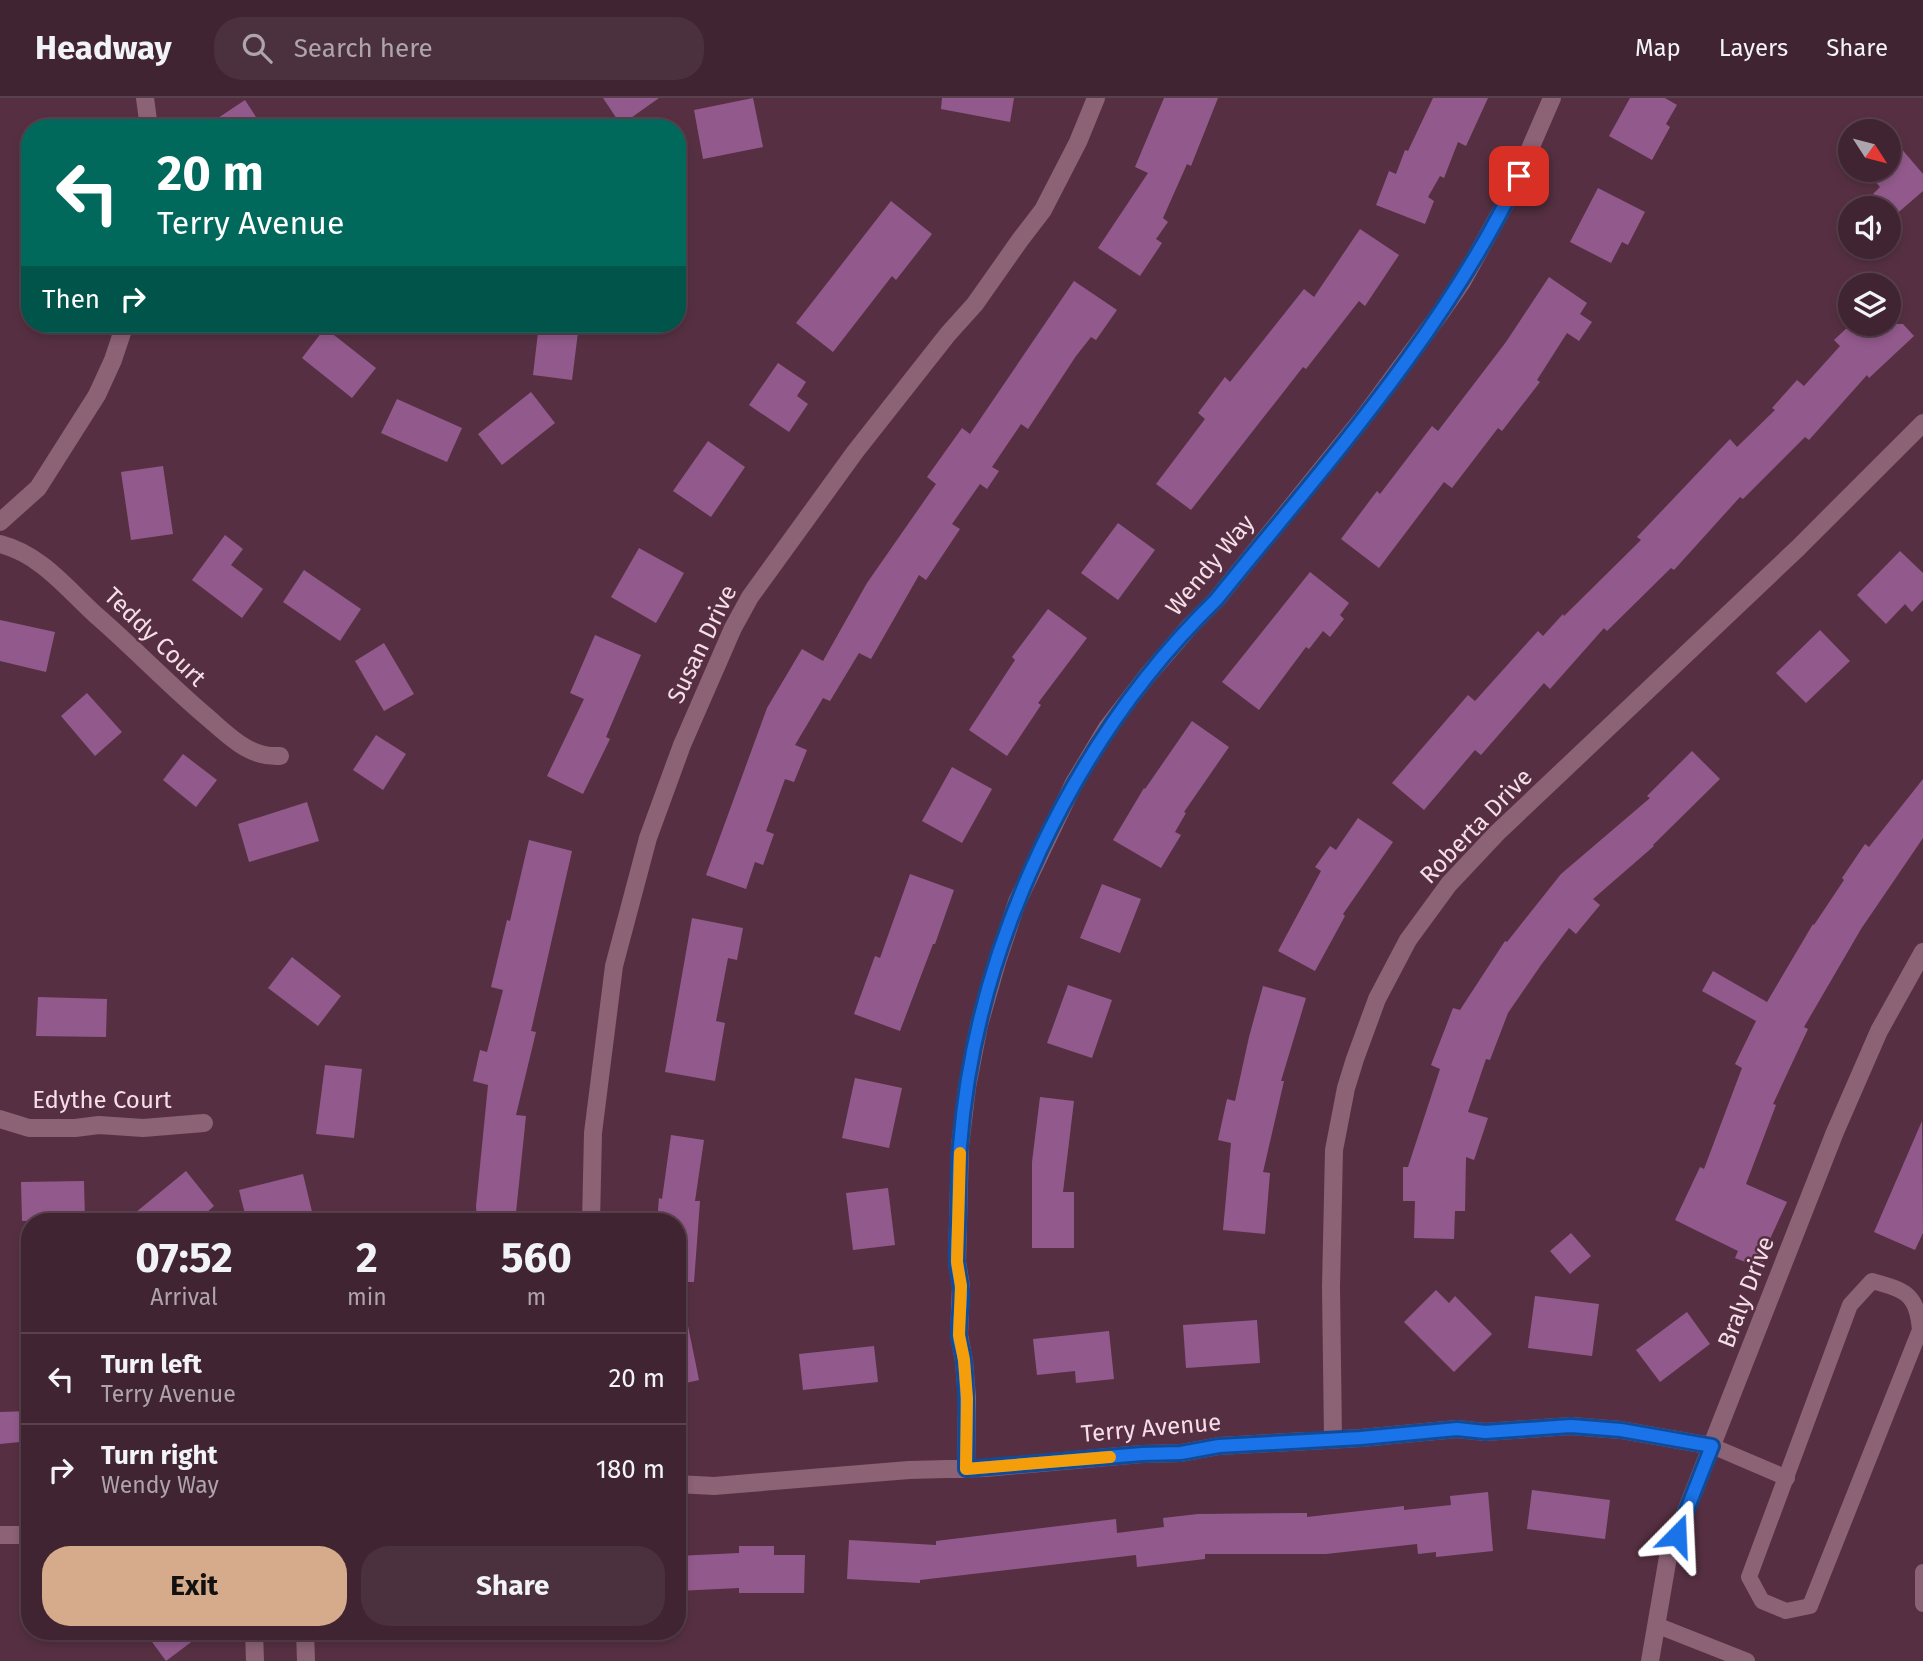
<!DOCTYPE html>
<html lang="en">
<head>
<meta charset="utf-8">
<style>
	body { margin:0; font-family:"Fira Sans",sans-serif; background:#4b303e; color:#f1f3f6; height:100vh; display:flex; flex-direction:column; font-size:26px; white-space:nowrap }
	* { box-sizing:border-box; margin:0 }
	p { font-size:23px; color:#aea4ac }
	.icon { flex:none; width:38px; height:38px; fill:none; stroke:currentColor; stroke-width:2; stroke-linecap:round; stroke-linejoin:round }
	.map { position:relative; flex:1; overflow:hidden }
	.panel { position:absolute; left:21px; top:1115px; width:665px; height:427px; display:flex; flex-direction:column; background:#402432; border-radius:28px; box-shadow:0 4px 10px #0003,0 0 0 2px #59414d }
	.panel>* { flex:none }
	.top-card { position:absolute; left:21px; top:21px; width:665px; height:214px; border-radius:28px; box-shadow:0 4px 10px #0003,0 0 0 2px #59414d; background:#00695c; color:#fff; overflow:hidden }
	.needle { width:46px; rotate:126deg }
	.fabs { position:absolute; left:1838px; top:21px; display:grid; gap:14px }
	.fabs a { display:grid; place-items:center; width:63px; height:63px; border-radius:50%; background:#402432; box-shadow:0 4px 10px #0003,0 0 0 2px #59414d; font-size:35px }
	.pin { position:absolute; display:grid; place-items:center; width:60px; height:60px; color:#fff; margin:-30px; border-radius:14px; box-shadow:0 4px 10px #0006 }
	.me { position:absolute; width:77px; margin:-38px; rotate:21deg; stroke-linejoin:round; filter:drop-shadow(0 0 5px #0008) }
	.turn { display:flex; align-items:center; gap:24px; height:147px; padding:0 21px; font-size:32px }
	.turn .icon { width:91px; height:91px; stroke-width:2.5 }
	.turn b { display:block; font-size:49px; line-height:60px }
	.then { display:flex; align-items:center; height:66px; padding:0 21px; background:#0003; gap:14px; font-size:26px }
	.eta { display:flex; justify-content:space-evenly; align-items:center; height:119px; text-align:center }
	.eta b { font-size:42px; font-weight:700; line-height:49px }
	.primary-button { display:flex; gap:14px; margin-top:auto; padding:14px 21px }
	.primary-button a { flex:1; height:80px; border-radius:28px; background:#d6ab8b; color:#111; font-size:28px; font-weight:700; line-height:80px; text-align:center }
	.primary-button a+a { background:#4b303e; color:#f1f3f6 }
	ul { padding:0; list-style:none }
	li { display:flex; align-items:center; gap:21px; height:91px; padding:0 21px; border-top:2px solid #59414d }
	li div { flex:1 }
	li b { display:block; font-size:26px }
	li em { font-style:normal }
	header { display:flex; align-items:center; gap:42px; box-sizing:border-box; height:98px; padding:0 35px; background:#402432; border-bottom:2px solid #59414d }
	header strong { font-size:33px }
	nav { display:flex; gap:38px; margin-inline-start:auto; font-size:24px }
	.search { width:490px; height:63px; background:#4b303e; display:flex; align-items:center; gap:18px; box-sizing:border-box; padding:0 24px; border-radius:28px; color:#aea4ac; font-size:26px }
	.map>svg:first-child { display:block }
	.building { fill:#925a8c }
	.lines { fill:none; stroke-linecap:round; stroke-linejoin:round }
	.lane { stroke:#8c6275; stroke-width:16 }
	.street { stroke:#8c6275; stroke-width:18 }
	.route-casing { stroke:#114b97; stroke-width:18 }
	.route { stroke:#1a73e8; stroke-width:12 }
	.slow { stroke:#f59e0b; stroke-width:12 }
	.labels { text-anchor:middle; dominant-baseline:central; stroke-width:5; stroke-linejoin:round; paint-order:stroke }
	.street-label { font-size:24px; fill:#f6dee7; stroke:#563042 }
</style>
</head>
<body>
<header>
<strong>Headway</strong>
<div class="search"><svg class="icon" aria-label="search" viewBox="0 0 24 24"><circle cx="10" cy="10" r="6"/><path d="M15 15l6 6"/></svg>Search here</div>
<nav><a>Map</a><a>Layers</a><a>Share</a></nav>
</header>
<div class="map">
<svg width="1923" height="1563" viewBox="0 0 1923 1563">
	<rect width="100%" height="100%" fill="#563042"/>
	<path class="building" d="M603 0H659L621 27Z
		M753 0 763 49 703 61 694 12Z
		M942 0H1014L1010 24 941 11Z
		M1164 0H1218L1191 68 1187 66 1163 120 1168 124 1156 141 1162 145 1140 178 1098 150 1148 75 1135 69Z
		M1433 0H1488L1466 48 1458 44 1444 80 1440 78 1428 99 1434 103 1425 126 1376 107 1389 73 1396 76 1405 52 1408 53Z
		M1630 0H1665L1677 7 1666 26 1670 29 1652 62 1609 38Z
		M245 2 263 30H203Z
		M1888 35 1923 76V93L1893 119 1888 110H1885L1873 96 1880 89 1865 72H1888Z
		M1598 90 1645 114 1628 147 1622 144 1611 165 1570 144Z
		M891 103 932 136 896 182 892 178 833 254 796 225Z
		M1360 131 1399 157 1365 208 1359 203 1306 271 1303 269 1191 412 1156 386 1205 321 1198 315 1225 279 1230 284 1304 191 1314 199Z
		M1549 179 1587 205 1580 216 1592 224 1579 243 1567 235 1537 282 1540 284 1502 333 1498 330 1452 390 1444 384 1379 470 1341 441 1377 393 1380 396 1432 328 1438 333 1506 244Z
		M1074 183 1117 212 1096 242 1091 239 1076 258 1028 331 1021 326 992 369 999 373 987 391 980 386 952 426 960 431 926 482 919 477 871 561 859 555 830 603 823 600 795 647 807 652 794 684 785 681 766 733 774 736 763 767 755 764 746 791 706 777 767 610 802 551 823 563 867 485 936 386 927 379 962 330 970 336Z
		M539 226H579L572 282 533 277Z
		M1851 226H1903L1914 238 1869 280 1867 277 1809 342 1805 339 1743 401 1740 399 1674 472 1671 470 1607 533 1604 530 1550 591 1544 585 1481 657 1475 652 1424 712 1392 685 1468 597 1475 603 1538 533 1543 538 1563 516 1564 518 1641 442 1637 439 1730 341 1737 349 1775 312 1772 310 1797 282 1804 288 1840 248 1834 242Z
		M325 230 376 270 352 300 302 260Z
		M778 265 806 284 797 298 808 306 789 334 749 307Z
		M531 294 555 325 502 367 478 336Z
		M397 301 462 330 447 364 381 335Z
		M708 343 745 369 711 419 673 393Z
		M163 368 173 436 131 442 121 374Z
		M1118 425 1155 452 1118 502 1081 475Z
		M225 437 243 451 231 467 263 491 242 520 192 482Z
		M639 450 684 475 656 525 611 499Z
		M1900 453 1923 475V502L1912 514 1905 506 1886 526 1857 497Z
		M304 472 361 511 340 543 283 504Z
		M1310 474 1349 505 1340 517 1344 521 1330 539 1323 533 1309 551 1306 549 1259 612 1222 584Z
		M1048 511 1087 540 1038 605 1041 607 1007 658 969 632 1015 562 1012 559Z
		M0 522 55 534 46 574 0 563Z
		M1820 532 1850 563 1806 605 1776 575Z
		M595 537 641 557 606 639 610 641 583 696 547 678 584 601 570 595Z
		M384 545 414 596 384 613 355 563Z
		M87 595 122 634 95 658 61 618Z
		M1192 623 1229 649 1184 714 1186 715 1175 734 1181 737 1161 770 1113 742 1144 690 1145 691Z
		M376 637 406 656 383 692 353 672Z
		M1692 653 1720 681 1653 747 1654 748 1593 801 1600 807 1576 836 1569 830 1541 867 1508 915 1490 962 1486 961 1468 1014 1488 1020 1474 1062 1466 1059 1465 1113H1455L1454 1141 1414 1140 1415 1103H1403V1069H1408L1440 971 1431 967 1453 910 1460 912 1505 843 1507 844 1561 776 1650 700 1647 698Z
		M183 656 217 682 196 709 163 682Z
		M952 669 992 691 962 745 922 723Z
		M1923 681V740L1861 831 1804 929 1808 931 1773 1006 1776 1007 1746 1086 1787 1104 1770 1141 1761 1170 1735 1160 1738 1153 1675 1122 1700 1069 1704 1071 1742 970 1735 966 1756 923 1702 893 1713 873 1767 904 1813 826 1814 827 1844 782 1842 780 1865 746 1869 749Z
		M307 704 319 743 249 764 238 726Z
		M1358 720 1393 744 1343 816 1345 818 1315 873 1278 853 1321 773 1315 769 1330 748 1336 752Z
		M529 742 572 753 531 933 536 934 516 1017 526 1018 515 1124H477L476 1108 488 987 473 983 480 952 487 954 503 892 491 889 507 822 510 823Z
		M910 776 954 792 935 846H933L900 933 854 916 875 858 880 860Z
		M1102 786 1141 801 1120 855 1080 840Z
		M692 820 743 830 737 862 728 860 716 923 725 925 715 983 665 974Z
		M292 859 341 898 318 928 268 890Z
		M1068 887 1112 902 1092 960 1047 945Z
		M1263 888 1306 900 1281 983H1284L1263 1074 1270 1075 1265 1136 1223 1132 1231 1045 1218 1042 1227 1001 1235 1003 1249 939Z
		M38 899 107 901 106 939 36 938Z
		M325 967 362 971 354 1040 316 1036Z
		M855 980 902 990 889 1050 842 1040Z
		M1040 999 1074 1003 1063 1094H1074V1150H1032V1064Z
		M1922 1023 1923 1135 1915 1152 1874 1134Z
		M671 1037 704 1042 695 1103H700L694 1184H677V1124H657L659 1100 662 1101Z
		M186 1073 214 1108 196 1124H124Z
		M303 1076 313 1118 292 1124H247L239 1092Z
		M84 1083 85 1122 22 1123 21 1084Z
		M888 1090 895 1147 853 1152 846 1095Z
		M1571 1135 1591 1158 1570 1176 1550 1153Z
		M1436 1192 1449 1205 1455 1198 1492 1236 1454 1274 1404 1224Z
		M1535 1198 1599 1206 1592 1258 1528 1250Z
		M1687 1214 1710 1246 1660 1284 1636 1252Z
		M1257 1222 1260 1265 1186 1270 1183 1227Z
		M687 1223 699 1282 677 1287V1224Z
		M1109 1233 1114 1281 1076 1285 1075 1273 1037 1277 1033 1241Z
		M874 1248 878 1284 803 1292 799 1256Z
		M30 1313V1343L0 1346V1314Z
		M1532 1392 1610 1402 1605 1441 1527 1431Z
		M1488 1394 1493 1453 1436 1459V1454L1418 1456 1417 1446 1326 1456H1205V1461L1137 1469 1136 1457 920 1482V1485L847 1481 849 1442 936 1447V1443L1116 1421 1117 1435 1164 1429 1163 1420 1198 1416 1307 1415V1419L1404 1408V1412L1451 1407 1450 1398Z
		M739 1448H774V1457H805L804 1495H739V1490L677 1493V1458L739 1455Z
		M144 1533H206L166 1563Z"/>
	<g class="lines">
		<path class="lane" d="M1872 1183C1905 1192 1917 1195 1920 1232L1810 1508 1786 1513 1762 1503 1749 1479 1850 1207Z
			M1712 1348 1787 1380
			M1923 1474V1506
			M1656 1527 1747 1563"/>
		<path class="street" d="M145 0 149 30
			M449 226 450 228
			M0 424 38 390 97 297 113 262 125 226
			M0 446C42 457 67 491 97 518 135 551 169 587 207 619 229 638 249 660 280 658
			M0 1021 29 1030H75L99 1027 143 1030 204 1025
			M591 1124 593 1035 614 868 648 740 682 647 733 530 750 499 855 354 948 236 975 206 1020 142 1043 112 1078 44 1096 0
			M1333 1341 1331 1189 1334 1052 1346 990 1355 961 1377 901 1408 842 1449 786 1497 735 1798 450 1923 325
			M966 1371 967 1300 964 1263 959 1237 961 1188 957 1164 960 1048 967 989 979 927 997 864 1017 804 1074 685 1107 630 1147 578 1191 527 1216 502 1363 320 1442 213 1462 184 1510 97 1552 0
			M677 1386 714 1388 909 1372 985 1370 1142 1356 1181 1355 1219 1348 1361 1340 1457 1331 1485 1334 1571 1328 1621 1332 1712 1348
			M0 1437H30
			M254 1533 255 1563
			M305 1533 306 1563
			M1650 1563 1668 1459 1835 1034 1879 933 1923 854"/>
	</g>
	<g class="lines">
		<g class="route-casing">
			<path id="route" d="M1519 78C1444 235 1325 367 1216 502 1073 641 975 849 960 1048 958 1073 959 1098 958 1122 958 1136 956 1151 957 1165 958 1174 960 1182 961 1191 962 1207 958 1223 959 1239 960 1248 964 1256 964 1265 968 1300 966 1336 966 1371L1142 1356 1181 1355 1219 1348 1361 1340 1457 1331 1485 1334 1571 1328 1621 1332 1712 1348 1677 1437"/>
		</g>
		<use href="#route" class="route"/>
		<path class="slow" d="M960 1055 957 1164 961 1188 959 1237 964 1262 967 1300 966 1371 1110 1359"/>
	</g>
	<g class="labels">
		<g class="street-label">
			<text transform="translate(1210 467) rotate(-50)">Wendy Way</text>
			<text transform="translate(155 539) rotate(44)">Teddy Court</text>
			<text transform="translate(702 546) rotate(-64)">Susan Drive</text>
			<text transform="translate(1476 728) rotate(-46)">Roberta Drive</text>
			<text x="102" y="1002">Edythe Court</text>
			<text transform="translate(1746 1194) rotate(-69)">Braly Drive</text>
			<text transform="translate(1151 1330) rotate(-5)">Terry Avenue</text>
		</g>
	</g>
</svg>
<div class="fabs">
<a><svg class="needle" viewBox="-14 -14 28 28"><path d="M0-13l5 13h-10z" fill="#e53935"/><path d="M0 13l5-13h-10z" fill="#aea4ac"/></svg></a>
<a><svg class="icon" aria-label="sound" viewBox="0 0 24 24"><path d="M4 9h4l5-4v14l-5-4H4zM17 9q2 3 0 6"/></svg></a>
<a><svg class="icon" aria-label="layers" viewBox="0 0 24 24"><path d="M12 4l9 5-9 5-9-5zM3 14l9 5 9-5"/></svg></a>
</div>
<div class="pin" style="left:1519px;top:78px;background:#d93025"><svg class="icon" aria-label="arrive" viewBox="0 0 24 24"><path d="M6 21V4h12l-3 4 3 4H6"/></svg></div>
<svg class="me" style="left:1677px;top:1437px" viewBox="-20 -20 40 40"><path d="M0-17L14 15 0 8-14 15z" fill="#1a73e8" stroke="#fff" stroke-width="4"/></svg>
<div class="top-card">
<div class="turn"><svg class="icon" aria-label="left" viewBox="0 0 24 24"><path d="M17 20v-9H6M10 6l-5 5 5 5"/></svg><div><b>20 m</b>Terry Avenue</div></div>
<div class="then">Then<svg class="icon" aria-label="right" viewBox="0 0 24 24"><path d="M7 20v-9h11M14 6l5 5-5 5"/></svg></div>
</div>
<section class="panel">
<div class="eta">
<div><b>07:52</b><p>Arrival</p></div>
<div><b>2</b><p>min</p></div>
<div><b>560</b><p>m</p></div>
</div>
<ul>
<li><svg class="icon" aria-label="left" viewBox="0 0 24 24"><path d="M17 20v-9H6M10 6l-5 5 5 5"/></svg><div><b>Turn left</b><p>Terry Avenue</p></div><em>20 m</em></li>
<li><svg class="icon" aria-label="right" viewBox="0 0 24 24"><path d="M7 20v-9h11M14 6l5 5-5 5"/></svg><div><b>Turn right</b><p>Wendy Way</p></div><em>180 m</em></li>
</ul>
<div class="primary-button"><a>Exit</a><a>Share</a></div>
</section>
</div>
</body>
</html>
